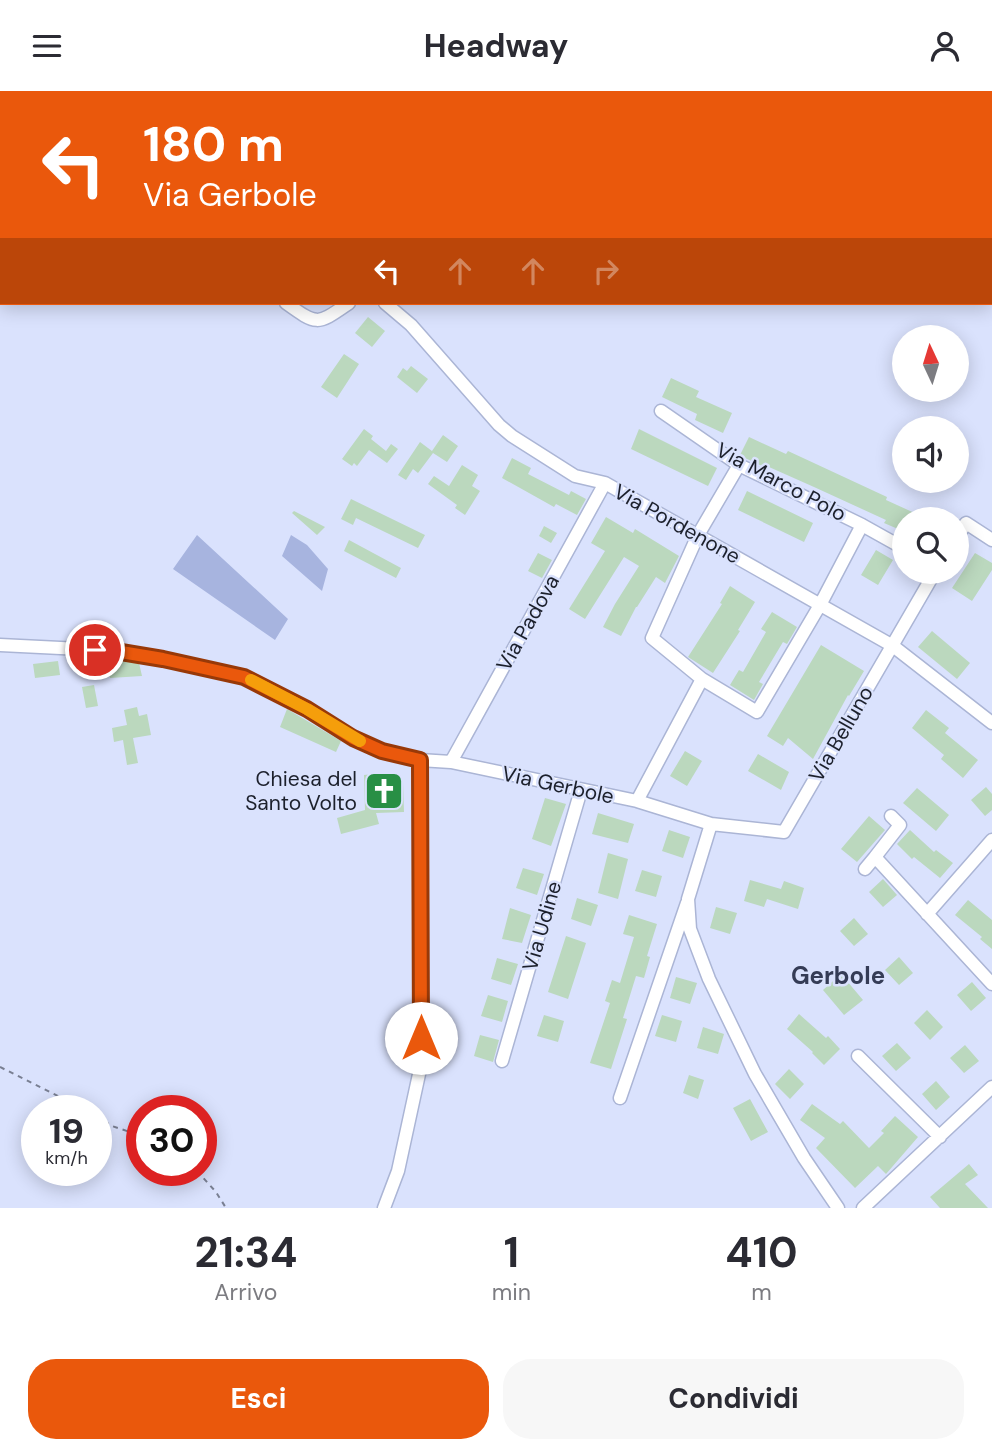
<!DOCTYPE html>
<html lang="it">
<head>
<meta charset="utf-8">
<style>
	body { margin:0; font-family:"DM Sans",sans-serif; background:#f7f7f7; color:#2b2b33; height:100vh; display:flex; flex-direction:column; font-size:26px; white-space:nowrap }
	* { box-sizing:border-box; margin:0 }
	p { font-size:23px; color:#7c7c81 }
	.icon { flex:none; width:38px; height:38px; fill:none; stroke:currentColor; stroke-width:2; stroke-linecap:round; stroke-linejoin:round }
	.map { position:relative; height:1117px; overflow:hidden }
	.details { display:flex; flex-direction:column; background:#fff; flex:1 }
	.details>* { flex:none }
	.hud { position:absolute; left:0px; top:0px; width:992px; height:214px; box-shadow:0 4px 18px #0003; background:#ea580c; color:#fff; overflow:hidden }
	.needle { width:46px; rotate:356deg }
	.buttons { position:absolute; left:892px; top:234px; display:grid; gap:14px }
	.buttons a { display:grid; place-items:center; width:77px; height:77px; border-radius:50%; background:#fff; box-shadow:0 4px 18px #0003; font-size:35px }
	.speed { position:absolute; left:21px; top:1004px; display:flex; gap:14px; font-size:35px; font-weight:700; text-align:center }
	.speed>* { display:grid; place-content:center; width:91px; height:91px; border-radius:50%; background:#fff; box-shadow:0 4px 18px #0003; line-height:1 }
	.speed small { font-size:18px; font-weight:400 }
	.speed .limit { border:10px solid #d22; background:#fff; color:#111 }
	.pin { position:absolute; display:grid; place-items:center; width:60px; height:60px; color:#fff; margin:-30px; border:4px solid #fff; border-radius:50%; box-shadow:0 2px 7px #0007 }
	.me { position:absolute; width:77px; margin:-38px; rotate:0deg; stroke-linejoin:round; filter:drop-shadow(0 0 5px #0008) }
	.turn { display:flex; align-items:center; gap:24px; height:147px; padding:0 28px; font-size:32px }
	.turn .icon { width:91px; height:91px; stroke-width:2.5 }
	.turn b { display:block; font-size:49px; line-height:60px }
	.lanes { display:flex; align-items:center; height:66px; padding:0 28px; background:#0003; justify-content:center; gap:35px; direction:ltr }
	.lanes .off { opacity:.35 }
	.eta { display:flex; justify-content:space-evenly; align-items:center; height:119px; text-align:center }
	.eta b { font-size:42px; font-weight:700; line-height:49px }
	.button { display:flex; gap:14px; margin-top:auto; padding:14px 28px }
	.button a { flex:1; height:80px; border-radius:28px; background:#ea580c; color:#fff; font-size:28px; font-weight:700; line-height:80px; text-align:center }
	.button a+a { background:#f7f7f7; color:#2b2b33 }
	header { display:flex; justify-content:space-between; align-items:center; height:91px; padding:0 28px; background:#fff; font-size:32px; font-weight:700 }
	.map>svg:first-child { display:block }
	.green { fill:#a7b4df }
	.building { fill:#bbd8be }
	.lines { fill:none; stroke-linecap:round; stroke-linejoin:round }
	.minor-casing { stroke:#abb5d5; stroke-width:15 }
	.path { stroke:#797f92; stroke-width:2; stroke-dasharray:5 5; stroke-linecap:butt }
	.minor { stroke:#fff; stroke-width:12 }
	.route-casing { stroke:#983908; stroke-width:18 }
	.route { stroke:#ea580c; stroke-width:12 }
	.slow { stroke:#f59e0b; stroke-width:12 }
	.labels { text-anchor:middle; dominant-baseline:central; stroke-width:5; stroke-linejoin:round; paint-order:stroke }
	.street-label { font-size:21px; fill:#1c202c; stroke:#dae2fd }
	.poi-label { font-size:21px; fill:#1c202c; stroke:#dae2fd; text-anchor:end }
	.quarter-label { font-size:24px; font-weight:bold; fill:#353c56; stroke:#dae2fd }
</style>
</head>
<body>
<header><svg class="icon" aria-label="menu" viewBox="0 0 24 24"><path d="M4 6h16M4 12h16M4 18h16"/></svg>Headway<svg class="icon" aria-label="person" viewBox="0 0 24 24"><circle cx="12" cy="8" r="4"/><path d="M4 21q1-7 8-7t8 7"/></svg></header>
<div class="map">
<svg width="992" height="1117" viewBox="0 0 992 1117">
	<rect width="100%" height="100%" fill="#dae2fd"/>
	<path class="green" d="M197 444 288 528 275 549 173 478Z
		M291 444 307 454 328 478 322 500 282 465Z"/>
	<path class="building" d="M368 226 385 240 372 256 355 242Z
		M344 263 359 273 337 307 321 296Z
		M411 275 428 288 417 302 397 286 403 277 407 280Z
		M671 287 699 300 696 306 732 322 723 342 695 329 697 323 662 306Z
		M364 338 373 345 371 348 386 360 391 353 398 358 387 372 369 359 357 375 354 372 352 375 342 368Z
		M639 338 717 377 708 395 631 358Z
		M443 344 458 355 447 371 433 362 418 382 413 378 406 389 398 384 420 351 432 360Z
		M749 346 786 363 788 360 816 373 887 406 886 409 930 429H905V441L884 432 886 429 814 396 769 376 768 378 743 366 740 364Z
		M512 367 531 377 528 383 569 404 571 400 586 408 577 424 556 413 554 416 502 387Z
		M462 374 478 384 472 395 480 400 465 424 455 417 457 414 428 393 434 385 449 395Z
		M747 400 813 432 804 451 738 419Z
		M351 408 425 444 418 457 356 427 353 434 341 428Z
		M294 420 325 436 317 444 292 422Z
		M606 426 633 442 635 438 679 465 665 492 656 486 637 516H636L621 545 603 536 615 513 639 475 624 466 585 528 569 518 605 460 591 452Z
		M544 435 557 442 551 452 539 445Z
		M349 449 401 477 396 487 344 460Z
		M876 459 893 469 878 494 861 484Z
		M538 462 552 469 542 487 528 480Z
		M975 462 992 472V479L972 510 952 497Z
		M730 495 755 511 738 539 740 540 713 582 688 566 722 513 720 512Z
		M772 521 797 536 787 553 783 551 759 591 763 593 754 609 730 594 739 579 743 581 766 541 761 538Z
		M932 540 970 572 957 588 918 556Z
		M821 554 864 580 849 605 848 604 813 668 788 647 783 655 767 645Z
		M107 568 139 572 142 585 110 587Z
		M58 570 60 584 35 587 33 573Z
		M94 594 98 615 86 617 82 596Z
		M137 616 139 625 147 623 151 644 133 647 138 672 127 674 123 649 114 651 112 637 127 634 124 619Z
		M287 618 341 650 336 661 280 636Z
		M926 619 949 637 945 642 978 669 963 687 941 668 944 664 912 637Z
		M685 660 702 670 687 695 670 685Z
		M758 663 789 681 781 699 748 680Z
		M373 683V693L403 691 404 721 376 722 379 733 341 743 337 727 365 719 364 684Z
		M986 696 992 703V719L985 725 971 709Z
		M917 697 949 724 936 740 903 712Z
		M545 707 566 713 551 755 532 748Z
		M598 722 634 733 628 752 592 743Z
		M869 725 885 739 857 771 841 758Z
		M669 739 690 746 683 767 662 760Z
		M910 739 934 761 936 759 953 772 940 787 914 766 912 768 897 753Z
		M608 762 628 768 618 808 598 802Z
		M523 777 544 783 537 804 516 797Z
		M642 779 662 785 656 806 635 800Z
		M883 788 897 804 883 816 869 801Z
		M750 789 781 798 784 790 804 797 798 818 767 808 764 816 744 810Z
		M577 807 598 814 591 835 571 828Z
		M968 809 992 829V858L980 848 982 846 955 824Z
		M716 816 737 822 730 843 710 837Z
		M510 817 531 824 522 852 502 848Z
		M629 824 657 833 647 865 650 866 644 887 636 885 623 927 627 928 611 978 590 972 610 912 605 910 612 889 620 892 634 846 623 843Z
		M854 827 868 843 854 855 840 840Z
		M566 845 586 852 568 908 548 901Z
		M899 866 913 882 899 894 885 879Z
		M497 867 518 873 511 894 491 888Z
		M841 883 863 909 844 924 823 899Z
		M676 886 697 892 690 913 670 907Z
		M972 891 986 907 971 920 957 904Z
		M488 904 508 910 502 931 481 925Z
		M927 919 943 936 930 949 914 932Z
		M799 923 826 947 828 945 840 958 824 974 812 962 813 961 787 938Z
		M544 924 564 930 558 951 537 945Z
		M662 924 682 930 676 951 655 945Z
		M703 936 724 943 718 963 697 957Z
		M480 944 499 949 493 971 474 965Z
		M897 952 911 967 896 980 882 965Z
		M965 954 979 970 964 982 950 967Z
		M789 978 804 993 790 1008 775 993Z
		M689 984 704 989 698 1008 683 1002Z
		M936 990 950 1006 936 1019 922 1003Z
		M750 1008 768 1041 751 1050 733 1017Z
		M812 1013 840 1033 843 1030 869 1057 884 1042 881 1040 895 1025 918 1046 886 1083 878 1075 855 1097 816 1057 825 1047 800 1029Z
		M969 1073 978 1084 965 1093 988 1117H940L930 1106Z"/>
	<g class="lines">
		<g class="minor-casing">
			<path id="minor" d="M0 21 2 22
				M286 212C318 235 317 234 349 212
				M385 212 411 234 499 334 512 345 575 385 605 392 893 555 992 632
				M661 320 739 374 862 434 905 458
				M957 446 966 432 992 449
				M0 554 121 560 163 568 244 586 307 618 353 647 382 660 420 669 451 671 637 710 711 733 784 741 935 481
				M702 588 652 547 698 444 739 374
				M451 671 605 392
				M637 710 702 588 757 621 820 514 862 434
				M711 733 688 808 690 838 709 888 755 983 804 1067 838 1117
				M875 766 900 734 891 725
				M865 778 875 766 992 893
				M927 823 992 749
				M858 965 940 1046
				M502 970 581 699
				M620 1007 687 812
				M384 1117 398 1080 421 974 420 669
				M863 1117 992 996"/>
		</g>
		<path class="path" d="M0 976 88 1020
			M96 1025 112 1035 142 1045
			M197 1080 216 1101 226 1117"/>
		<use href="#minor" class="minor"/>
	</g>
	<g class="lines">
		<g class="route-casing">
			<path id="route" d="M95 559 121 561 163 568 244 586 307 618 353 647 382 660 420 669 421 947"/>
		</g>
		<use href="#route" class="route"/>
		<path class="slow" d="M251 589 307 618 360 650"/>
	</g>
	<defs>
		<g id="church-square" transform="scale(2.0125)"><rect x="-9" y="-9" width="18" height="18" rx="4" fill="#288f45" stroke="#dae2fd"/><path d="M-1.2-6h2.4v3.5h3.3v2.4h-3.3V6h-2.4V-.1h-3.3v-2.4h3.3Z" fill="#fff"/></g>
	</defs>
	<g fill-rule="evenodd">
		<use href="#church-square" x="384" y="700"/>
	</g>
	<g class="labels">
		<g class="street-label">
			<text transform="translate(781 391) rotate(28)">Via Marco Polo</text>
			<text transform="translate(677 433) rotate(29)">Via Pordenone</text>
			<text transform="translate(528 532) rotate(-61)">Via Padova</text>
			<text transform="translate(841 643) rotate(-60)">Via Belluno</text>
			<text transform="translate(558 694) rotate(12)">Via Gerbole</text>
			<text transform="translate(542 835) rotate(-74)">Via Udine</text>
		</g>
		<g class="poi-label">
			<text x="357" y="688">Chiesa del<tspan x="357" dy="24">Santo Volto</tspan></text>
		</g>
		<g class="quarter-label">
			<text x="838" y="884">Gerbole</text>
		</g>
	</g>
</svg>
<div class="buttons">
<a><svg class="needle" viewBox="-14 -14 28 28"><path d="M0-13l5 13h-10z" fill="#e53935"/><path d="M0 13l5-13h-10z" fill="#7c7c81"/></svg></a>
<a><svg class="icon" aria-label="sound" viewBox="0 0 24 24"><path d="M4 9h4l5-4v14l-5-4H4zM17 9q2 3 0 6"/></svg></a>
<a><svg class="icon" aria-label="search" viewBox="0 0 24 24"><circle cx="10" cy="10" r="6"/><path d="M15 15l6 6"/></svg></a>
</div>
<div class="speed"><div>19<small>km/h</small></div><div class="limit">30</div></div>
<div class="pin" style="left:95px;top:559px;background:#d93025"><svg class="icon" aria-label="arrive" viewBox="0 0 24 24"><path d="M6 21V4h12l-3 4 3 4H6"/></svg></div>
<svg class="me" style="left:421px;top:947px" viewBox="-20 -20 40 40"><circle r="19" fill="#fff"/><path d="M0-13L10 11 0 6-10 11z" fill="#ea580c"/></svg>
<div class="hud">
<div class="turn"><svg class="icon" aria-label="left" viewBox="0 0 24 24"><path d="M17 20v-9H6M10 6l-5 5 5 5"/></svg><div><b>180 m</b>Via Gerbole</div></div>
<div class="lanes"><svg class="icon" aria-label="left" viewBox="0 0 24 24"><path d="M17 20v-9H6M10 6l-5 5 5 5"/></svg><svg class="icon off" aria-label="ahead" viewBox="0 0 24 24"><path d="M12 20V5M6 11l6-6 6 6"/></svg><svg class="icon off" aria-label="ahead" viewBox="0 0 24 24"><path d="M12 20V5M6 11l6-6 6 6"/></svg><svg class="icon off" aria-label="right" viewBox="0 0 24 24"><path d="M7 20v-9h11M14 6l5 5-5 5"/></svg></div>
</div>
</div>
<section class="details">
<div class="eta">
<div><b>21:34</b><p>Arrivo</p></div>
<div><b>1</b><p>min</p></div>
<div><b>410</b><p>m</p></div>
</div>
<div class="button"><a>Esci</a><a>Condividi</a></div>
</section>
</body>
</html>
